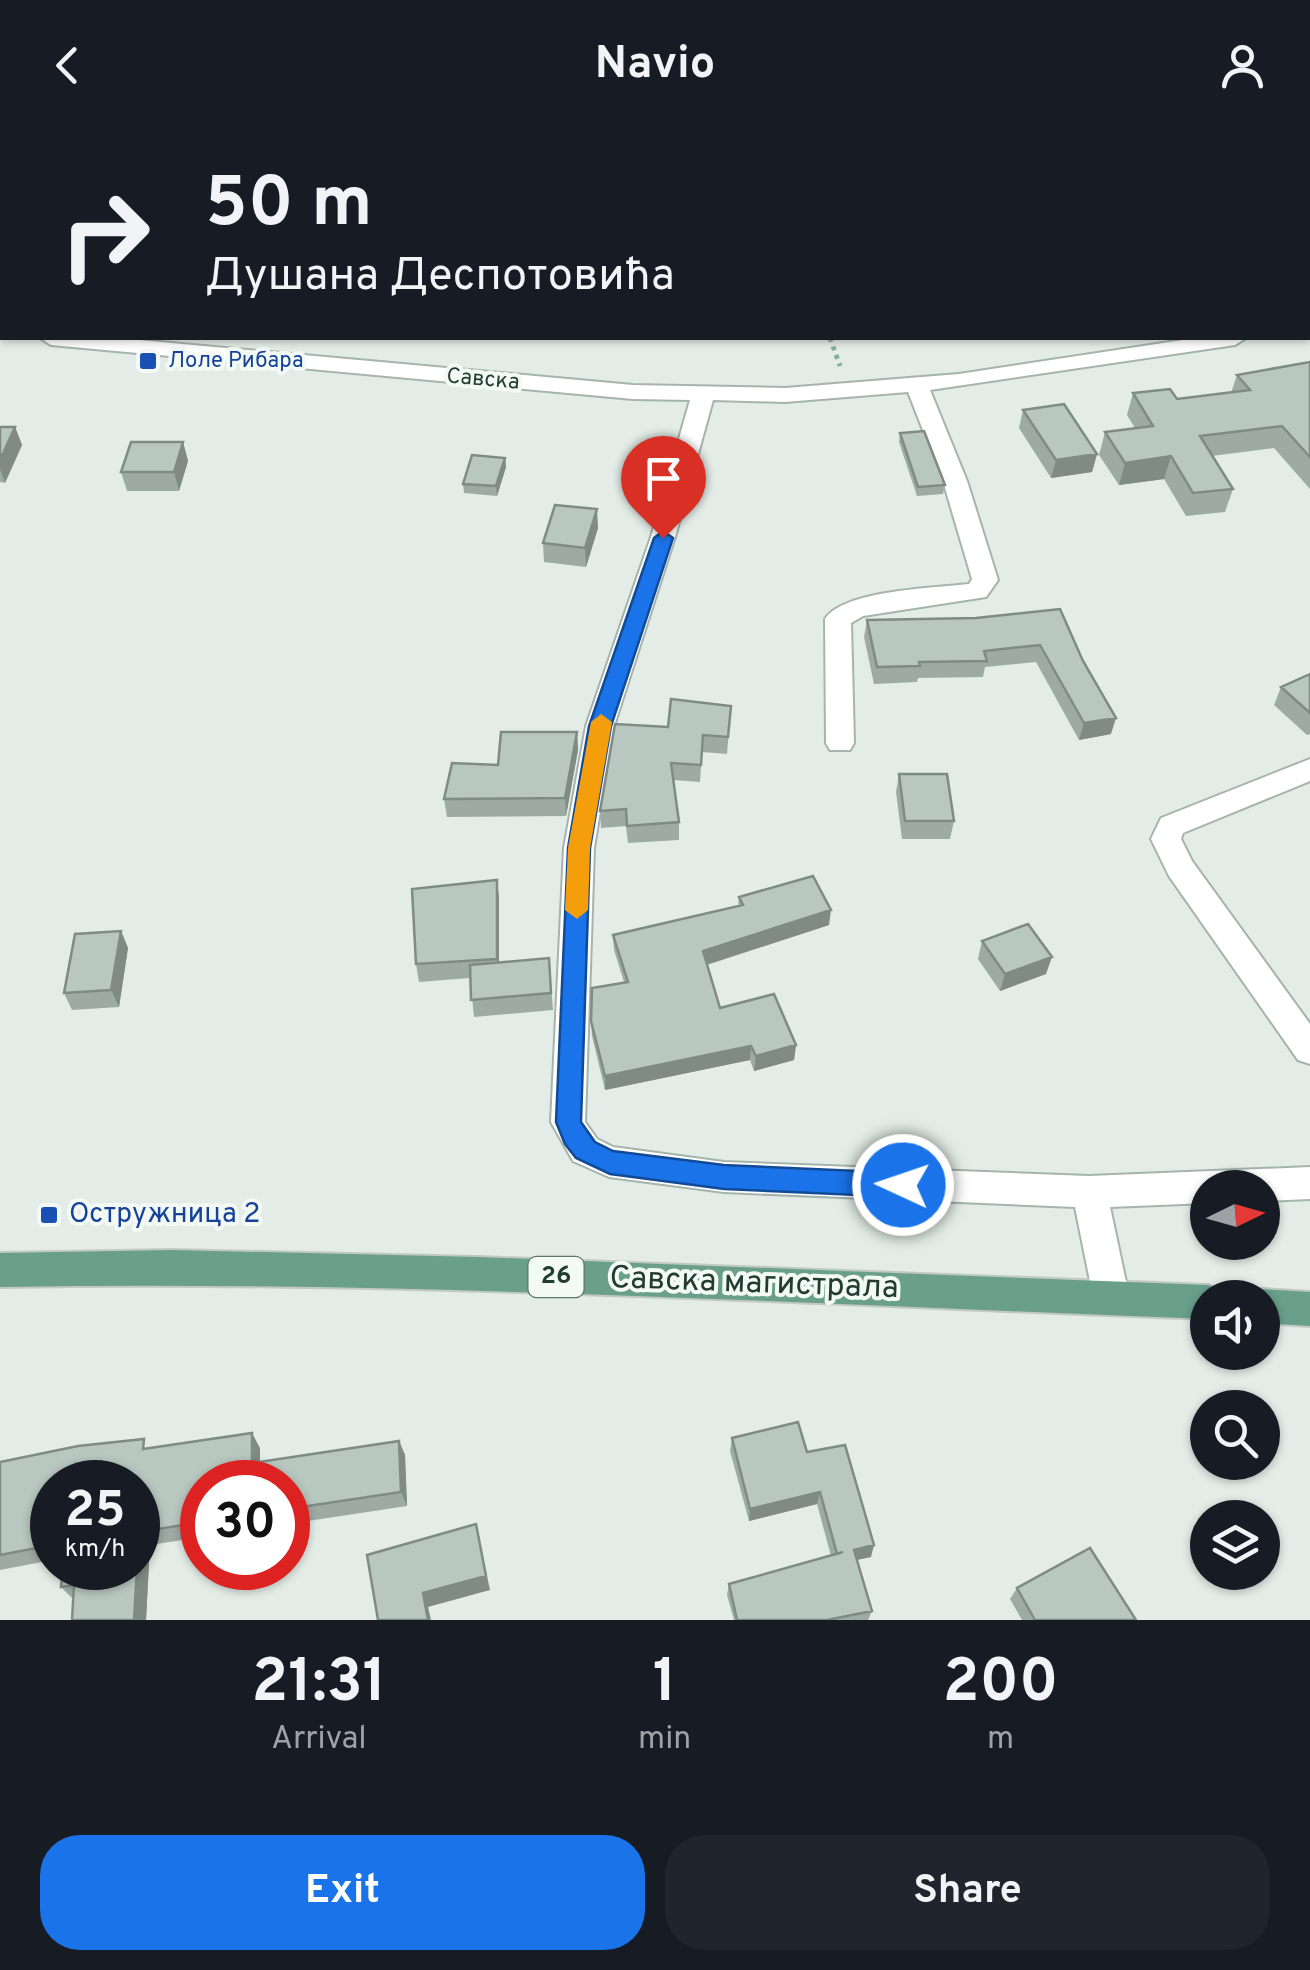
<!DOCTYPE html>
<html lang="en">
<head>
<meta charset="utf-8">
<style>
	body { margin:0; font-family:Overpass,sans-serif; background:#20242c; color:#f1f3f6; height:100vh; display:flex; flex-direction:column; font-size:38px; white-space:nowrap }
	* { box-sizing:border-box; margin:0 }
	p { font-size:32px; color:#9ea1a6 }
	.icon { flex:none; width:55px; height:55px; fill:none; stroke:currentColor; stroke-width:2; stroke-linecap:round; stroke-linejoin:round }
	.map { position:relative; height:1490px; overflow:hidden }
	.details { display:flex; flex-direction:column; background:#171b24; flex:1 }
	.details>* { flex:none }
	.banner { position:absolute; left:0px; top:0px; width:1310px; height:210px; box-shadow:0 2px 8px #0004; background:#171b24; color:#f1f3f6; overflow:hidden }
	.needle { width:65px; rotate:85deg }
	.fabs { position:absolute; left:1190px; top:1040px; display:grid; gap:20px }
	.fabs a { display:grid; place-items:center; width:90px; height:90px; border-radius:50%; background:#171b24; box-shadow:0 2px 8px #0004; font-size:50px }
	.speed { position:absolute; left:30px; top:1330px; display:flex; gap:20px; font-size:50px; font-weight:700; text-align:center }
	.speed>* { display:grid; place-content:center; width:130px; height:130px; border-radius:50%; background:#171b24; box-shadow:0 2px 8px #0004; line-height:1 }
	.speed small { font-size:25px; font-weight:400 }
	.speed .limit { border:15px solid #d22; background:#fff; color:#111 }
	.pin { position:absolute; display:grid; place-items:center; width:85px; height:85px; color:#fff; margin:-102px -42px; border-radius:50% 50% 50% 0; rotate:-45deg; box-shadow:0 0 10px #0007 }
	.pin .icon { rotate:45deg }
	.me { position:absolute; width:110px; margin:-55px; rotate:273deg; stroke-linejoin:round; filter:drop-shadow(0 0 8px #0008) }
	.turn { display:flex; align-items:center; gap:35px; height:210px; padding:0 40px; font-size:45px }
	.turn .icon { width:130px; height:130px; stroke-width:2.5 }
	.turn b { display:block; font-size:70px; line-height:85px }
	.eta { display:flex; justify-content:space-evenly; align-items:center; height:170px; text-align:center }
	.eta b { font-size:60px; font-weight:700; line-height:70px }
	.cta { display:flex; gap:20px; margin-top:auto; padding:20px 40px }
	.cta a { flex:1; height:115px; border-radius:40px; background:#1a73e8; color:#fff; font-size:40px; font-weight:700; line-height:115px; text-align:center }
	.cta a+a { background:#20242c; color:#f1f3f6 }
	header { display:flex; justify-content:space-between; align-items:center; height:130px; padding:0 40px; background:#171b24; font-size:45px; font-weight:700 }
	.map>svg:first-child { display:block }
	.lines { fill:none; stroke-linecap:round; stroke-linejoin:round }
	.minor-casing { stroke:#a6b4ad; stroke-width:4 }
	.major-casing { stroke:#c1c8c6; stroke-width:4 }
	.path { stroke:#85ae9c; stroke-width:5; stroke-dasharray:4 5; stroke-linecap:butt }
	.minor { fill:#fff; fill-rule:evenodd }
	.major { fill:#699f8b; fill-rule:evenodd }
	.wall { fill:#9eaba4 }
	.shaded-wall { fill:#818b86 }
	.building { fill:#b8c7bf; stroke:#818b86; stroke-width:2.5 }
	.route { fill:#1a73e8; stroke:#114b97; stroke-width:2.5 }
	.slow { fill:#f59e0b }
	.transit-dot { fill:#1a4fb4; stroke:#f3f9f5; stroke-width:4 }
	.labels { text-anchor:middle; dominant-baseline:central; stroke-width:8; stroke-linejoin:round; paint-order:stroke }
	.far-transit-label { font-size:22px; fill:#164399; stroke:#f3f9f5; text-anchor:start }
	.far-street-label { font-size:22px; fill:#233c32; stroke:#f3f9f5 }
	.shield { fill:#f3f9f5; stroke:#61756c; stroke-width:2.5 }
	.shield-label { font-size:25px; font-weight:bold; fill:#233c32 }
	.transit-label { font-size:28px; fill:#164399; stroke:#f3f9f5; text-anchor:start }
	.near-street-label { font-size:32px; fill:#233c32; stroke:#f3f9f5 }
</style>
</head>
<body>
<header><svg class="icon" aria-label="back" viewBox="0 0 24 24"><path d="M15 5l-7 7 7 7"/></svg>Navio<svg class="icon" aria-label="person" viewBox="0 0 24 24"><circle cx="12" cy="8" r="4"/><path d="M4 21q1-7 8-7t8 7"/></svg></header>
<div class="map">
<svg width="1310" height="1490" viewBox="0 0 1310 1490">
	<rect width="100%" height="100%" fill="#e3ece7"/>
	<g class="lines">
		<g class="minor-casing">
			<path id="minor" d="M1310 188V202L1308 203V189Z
				M40 208H117L633 255 785 258 959 244 1196 208H1246L1235 215 930 260 967 351 998 450 986 467 863 486 851 493 854 613 850 620H830L826 613 825 489C844 460 935 458 969 454L972 449 943 351 908 262 785 272 713 270 675 407 614 596 594 718 585 992 597 1009 613 1017 724 1032 1089 1046 1310 1037V1069L1262 1071V1058H1208V1073L1110 1077 1129 1166 1124 1178 1111 1183 1098 1178 1093 1166 1075 1077 724 1062 609 1047 573 1031 551 992 564 718 586 596 651 407 690 270 633 269 51 215Z
				M1310 629V651L1183 703 1181 709 1192 731 1310 894V934L1298 930 1169 746 1151 709 1161 688Z"/>
		</g>
		<g class="major-casing">
			<path id="major" d="M172 1120 479 1127 1208 1155 1221 1160 1224 1168H1208V1189C805 1174 403 1150 0 1157V1123Z
				M1262 1159 1310 1162V1196L1262 1193V1168H1247Z"/>
		</g>
		<path class="path" d="M830 208 840 236"/>
		<use href="#minor" class="minor"/>
		<use href="#major" class="major"/>
	</g>
	<path class="wall" d="M1310 232V359L1274 318 1212 326 1233 359 1225 382 1186 386 1164 349 1119 355 1099 325 1105 302 1135 298 1127 285 1133 263 1177 269 1231 263 1237 245Z
		M1023 280 1097 324 1092 342 1051 348 1019 298Z
		M0 297H15L22 315 5 353 0 352Z
		M900 303 945 355 943 364 917 366 899 312Z
		M183 312 188 331 179 361H127L121 342Z
		M505 328 506 337 497 366 464 363 463 354Z
		M598 398 586 437 544 432 543 413Z
		M1060 479 1111 604 1079 610 1036 532 985 537 983 547 918 548 917 552 874 554 864 507 867 490 976 488Z
		M1310 544V604L1307 605 1274 575 1281 557Z
		M731 576 727 624 702 622 700 652 673 650 679 692V710L628 713 626 696 601 698 600 681 668 597Z
		M577 602 578 620 566 686 447 687 444 669 498 635Z
		M899 644 954 691 950 709H902L896 662Z
		M499 767V832L549 828 553 880 474 887 470 848 419 852 416 834Z
		M739 767 829 795 707 835 720 878 796 915 794 930 754 941 750 930 605 960 592 906 591 891 624 852 614 820 613 805 738 777Z
		M121 801 128 818 119 877 72 880 64 863Z
		M982 811 1046 844 1000 861 978 829Z
		M732 1308 807 1322 871 1427 857 1430 872 1481 868 1490H734L727 1465 729 1454 831 1426 817 1374 749 1391 730 1321Z
		M399 1311 405 1325 407 1376 288 1394V1352H202V1407L150 1415 146 1490H72L73 1469 61 1457 138 1438 52 1352V1430L0 1440V1332L150 1318H260V1332Z
		M1017 1458 1136 1490H1022L1010 1469Z"/>
	<path class="shaded-wall" d="M15 297 22 315 5 353 0 339V330Z
		M183 312 188 331 179 361 174 342Z
		M1097 324 1092 342 1051 348 1056 330Z
		M1171 326 1164 349 1119 355 1125 333Z
		M505 328 506 337 497 366 496 356Z
		M597 379 598 398 586 437 585 418Z
		M1116 588 1111 604 1079 610 1084 593Z
		M577 602 578 620 566 686 565 668Z
		M497 750 499 767V847L497 829Z
		M831 780 829 795 702 836 703 821Z
		M121 801 128 818 119 877 111 860Z
		M1052 827 1046 844 1000 861 1005 844Z
		M796 915 794 930 754 941 756 926Z
		M751 916 750 930 605 960V946Z
		M252 1303 260 1318V1347L252 1333Z
		M399 1311 405 1325 407 1376 401 1362Z
		M820 1362 817 1374 749 1391 750 1379Z
		M476 1394 490 1460 428 1477 431 1490H428L423 1463Z
		M139 1402 150 1415 146 1490H134Z
		M874 1415 871 1427 851 1431 854 1420Z"/>
	<path class="building" d="M1308 97 1310 100V148H1308Z
		M1310 232V327L1282 296 1200 306 1233 359 1193 363 1171 326 1125 333 1105 302 1153 296 1133 263 1170 259 1177 269 1250 260 1237 245Z
		M1064 274 1097 324 1056 330 1023 280Z
		M0 297H15L0 330Z
		M924 301 945 355 918 357 900 303Z
		M131 312H183L174 342H121Z
		M472 325 505 328 496 356 463 354Z
		M555 375 597 379 585 418 543 413Z
		M1060 479 1083 531 1116 588 1084 593 1040 515 984 521 987 531 919 532 920 536 877 537 867 490 976 488Z
		M1310 544V583L1281 557Z
		M671 569 731 576 728 607 703 605 701 635 671 633 679 692 627 696 626 679 600 681 615 594 668 597Z
		M501 602H577L565 668 444 669 452 633 498 635Z
		M899 644H947L954 691H905Z
		M813 746 831 780 703 821 720 878 774 864 796 915 756 926 751 916 605 946 591 891 592 858 628 852 613 805 743 775 739 767Z
		M497 750V829L416 834 412 759Z
		M1028 794 1052 827 1005 844 982 811Z
		M121 801 111 860 64 863 75 804Z
		M549 828 551 863 471 870 470 835Z
		M798 1292 807 1322 845 1315 874 1415 854 1420 872 1481 827 1490H737L729 1454 843 1422 837 1424 820 1362 750 1379 732 1308Z
		M252 1303V1333L399 1311 401 1362 288 1379V1352H202V1392L139 1402 138 1428V1352H52V1415L0 1425V1332L78 1316 144 1309 143 1319Z
		M476 1394 486 1446 423 1463 428 1490H378L367 1425Z
		M1090 1418 1136 1490H1035L1017 1458Z
		M63 1438H137L134 1490H72L74 1455 61 1457Z"/>
	<path class="route" d="M663 401 673 408 611 596 590 718 581 992 595 1012 613 1021 724 1035 903 1043 912 1046 916 1055 912 1063 903 1067 724 1059 610 1044 576 1028 565 1014 556 992 568 718 589 596 654 408Z"/>
	<path class="slow" d="M601 584 612 592 590 718 588 780 577 789 565 780 568 718 591 592Z"/>
	<g class="transit-dot">
		<rect x="138" y="221" width="20" height="20" rx="5"/>
		<rect x="39" y="1075" width="20" height="20" rx="5"/>
	</g>
	<g class="labels">
		<g class="far-transit-label">
			<text x="168" y="231">Лоле Рибара</text>
		</g>
		<g class="far-street-label">
			<text transform="translate(483 250) rotate(5)">Савска</text>
		</g>
		<rect class="shield" x="528.5" y="1127" width="55" height="40" rx="8"/>
		<g class="shield-label">
			<text x="556" y="1147">26</text>
		</g>
		<g class="transit-label">
			<text x="69" y="1085">Остружница 2</text>
		</g>
		<g class="near-street-label">
			<text transform="translate(754 1154) rotate(2)">Савска магистрала</text>
		</g>
	</g>
</svg>
<div class="fabs">
<a><svg class="needle" viewBox="-14 -14 28 28"><path d="M0-13l5 13h-10z" fill="#e53935"/><path d="M0 13l5-13h-10z" fill="#9ea1a6"/></svg></a>
<a><svg class="icon" aria-label="sound" viewBox="0 0 24 24"><path d="M4 9h4l5-4v14l-5-4H4zM17 9q2 3 0 6"/></svg></a>
<a><svg class="icon" aria-label="search" viewBox="0 0 24 24"><circle cx="10" cy="10" r="6"/><path d="M15 15l6 6"/></svg></a>
<a><svg class="icon" aria-label="layers" viewBox="0 0 24 24"><path d="M12 4l9 5-9 5-9-5zM3 14l9 5 9-5"/></svg></a>
</div>
<div class="speed"><div>25<small>km/h</small></div><div class="limit">30</div></div>
<div class="pin" style="left:663px;top:408px;background:#d93025"><svg class="icon" aria-label="arrive" viewBox="0 0 24 24"><path d="M6 21V4h12l-3 4 3 4H6"/></svg></div>
<svg class="me" style="left:903px;top:1055px" viewBox="-20 -20 40 40"><circle r="17" fill="#1a73e8" stroke="#fff" stroke-width="3"/><path d="M0-11L8 9 0 5-8 9z" fill="#fff"/></svg>
<div class="banner">
<div class="turn"><svg class="icon" aria-label="right" viewBox="0 0 24 24"><path d="M7 20v-9h11M14 6l5 5-5 5"/></svg><div><b>50 m</b>Душана Деспотовића</div></div>
</div>
</div>
<section class="details">
<div class="eta">
<div><b>21:31</b><p>Arrival</p></div>
<div><b>1</b><p>min</p></div>
<div><b>200</b><p>m</p></div>
</div>
<div class="cta"><a>Exit</a><a>Share</a></div>
</section>
</body>
</html>
